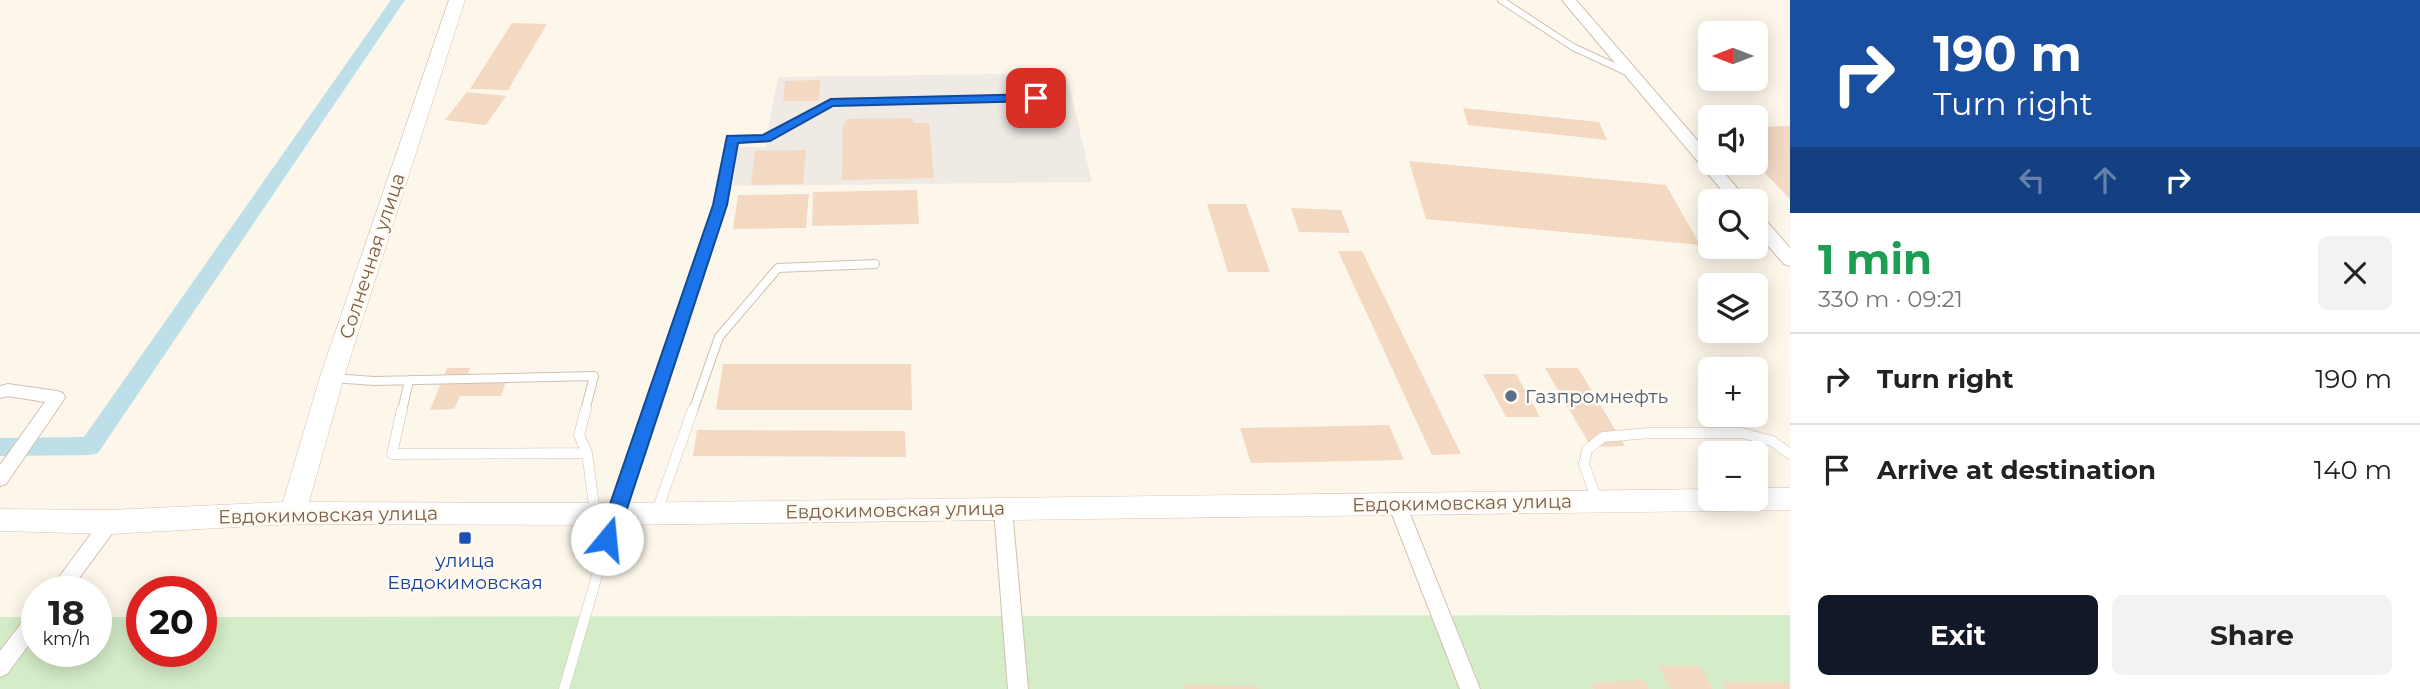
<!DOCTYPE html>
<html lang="en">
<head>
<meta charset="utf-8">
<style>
	body { margin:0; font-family:Montserrat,sans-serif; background:#f2f2f2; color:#222; height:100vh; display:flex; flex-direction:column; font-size:26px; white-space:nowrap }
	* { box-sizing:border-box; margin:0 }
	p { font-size:23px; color:#767676 }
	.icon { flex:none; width:38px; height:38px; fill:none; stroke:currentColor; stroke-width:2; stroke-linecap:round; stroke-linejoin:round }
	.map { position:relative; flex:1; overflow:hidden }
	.side { display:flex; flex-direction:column; background:#fff; width:630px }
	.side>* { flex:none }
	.top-card { background:#1a4fa0; color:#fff; overflow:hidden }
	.needle { width:46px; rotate:270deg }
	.controls { position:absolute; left:1698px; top:21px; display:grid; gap:14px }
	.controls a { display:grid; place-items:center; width:70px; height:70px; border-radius:10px; background:#fff; box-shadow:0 4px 18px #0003; font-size:35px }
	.speed { position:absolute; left:21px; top:576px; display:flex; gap:14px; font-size:35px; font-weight:700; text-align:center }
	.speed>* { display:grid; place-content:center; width:91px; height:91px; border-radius:50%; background:#fff; box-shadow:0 4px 18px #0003; line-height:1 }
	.speed small { font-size:18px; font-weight:400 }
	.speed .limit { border:10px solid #d22; background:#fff; color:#111 }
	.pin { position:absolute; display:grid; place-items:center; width:60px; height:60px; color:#fff; margin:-30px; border-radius:14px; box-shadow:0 4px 10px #0006 }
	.me { position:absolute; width:77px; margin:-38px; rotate:17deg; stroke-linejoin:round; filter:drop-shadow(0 0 5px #0008) }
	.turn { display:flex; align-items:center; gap:24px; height:147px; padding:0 28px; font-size:32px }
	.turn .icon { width:91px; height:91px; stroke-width:2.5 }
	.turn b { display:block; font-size:49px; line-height:60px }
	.lanes { display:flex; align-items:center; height:66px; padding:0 28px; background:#0003; justify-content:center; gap:35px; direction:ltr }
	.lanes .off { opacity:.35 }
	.round { display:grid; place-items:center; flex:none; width:74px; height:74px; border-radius:10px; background:#f2f2f2 }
	.summary { display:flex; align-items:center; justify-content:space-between; height:119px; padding:0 28px }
	h1 { font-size:42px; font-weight:700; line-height:52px; color:#1e9e55 }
	.action { display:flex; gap:14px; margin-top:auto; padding:14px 28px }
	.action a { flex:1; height:80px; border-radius:10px; background:#111827; color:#fff; font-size:28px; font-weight:700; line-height:80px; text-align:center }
	.action a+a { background:#f2f2f2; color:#222 }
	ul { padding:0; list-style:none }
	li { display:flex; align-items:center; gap:21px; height:91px; padding:0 28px; border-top:2px solid #e0e0e0 }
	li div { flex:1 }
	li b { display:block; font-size:26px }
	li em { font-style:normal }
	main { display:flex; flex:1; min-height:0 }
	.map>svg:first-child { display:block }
	.industrial { fill:#efeae4 }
	.green { fill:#d4ecc8 }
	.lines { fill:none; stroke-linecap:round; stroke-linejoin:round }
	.canal { fill:#bedfe8; fill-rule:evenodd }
	.building { fill:#f3d9c2 }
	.service-far2-casing { stroke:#d1c0af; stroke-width:8 }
	.service-far1-casing { stroke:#d1c0af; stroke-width:10 }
	.service-casing { stroke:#d1c0af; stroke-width:11 }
	.minor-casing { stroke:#d1c0af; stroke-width:2 }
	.tertiary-casing { stroke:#d1c0af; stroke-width:2 }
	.secondary-casing { stroke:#d4c1ad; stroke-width:1 }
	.service-far2 { stroke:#fff; stroke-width:6 }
	.service-far1 { stroke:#fff; stroke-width:8 }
	.service { stroke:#fff; stroke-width:10 }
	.minor { fill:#fff; fill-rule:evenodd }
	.tertiary { fill:#fff; fill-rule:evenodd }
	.secondary { fill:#fff; fill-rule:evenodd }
	.route { fill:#1a73e8; stroke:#114b97; stroke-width:2 }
	.service-dot { fill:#5c6f8a; stroke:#fffbf3; stroke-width:2.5 }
	.transit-dot { fill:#1a4fb4; stroke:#fffbf3; stroke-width:2.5 }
	.labels { text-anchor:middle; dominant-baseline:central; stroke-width:5; stroke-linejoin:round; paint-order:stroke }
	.street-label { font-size:19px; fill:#7a604c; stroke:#fffbf3 }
	.service-label { font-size:19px; fill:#4e5e75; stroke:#fffbf3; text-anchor:start }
	.transit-label { font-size:19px; fill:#164399; stroke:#fffbf3 }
</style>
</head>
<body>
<main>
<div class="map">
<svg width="1790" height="689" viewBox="0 0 1790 689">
	<rect width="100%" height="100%" fill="#fdf7eb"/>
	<path class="industrial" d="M1066 73 1092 182 733 186 738 147H765L778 77Z"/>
	<path class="green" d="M1790 615V689H0V617H37V651H96V617H142V651H201V617Z"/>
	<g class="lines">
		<path class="canal" d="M391 0H405L98 453 90 455 0 456V438L84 437Z"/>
	</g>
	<path class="building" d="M512 23 547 24 508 90 470 89Z
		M820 80 819 101H783L785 81Z
		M467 92 506 96 486 125 445 120Z
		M1463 108 1599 122 1607 140 1468 125Z
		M913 118V123H929L934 178 842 180 843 124H846V119Z
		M1790 126V199L1755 163V127Z
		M806 150 803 184 751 185 755 151Z
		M1409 161 1666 185 1700 245 1426 219Z
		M917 190 919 224 812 226 813 192Z
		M809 194 806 228 733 229 738 195Z
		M1207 204H1246L1270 272H1228Z
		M1291 208 1341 210 1350 233 1299 232Z
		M1338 251H1362L1461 454 1432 455Z
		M723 364H911L912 410H716Z
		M447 368H470L465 381H506L501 396H460L454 409 430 410Z
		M1545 368H1578L1625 446 1591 447Z
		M1483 374H1516L1540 417H1506Z
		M1389 425 1404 460 1251 463 1240 428Z
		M697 430 905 431 906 457 693 456Z
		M1658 666H1700L1713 689H1671Z
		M1644 680 1649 689H1594L1591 683Z
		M1722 682H1790V689H1726Z
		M1184 685 1257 686 1258 689H1185Z"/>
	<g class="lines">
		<g class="service-far2-casing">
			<path id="service-far2" d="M1501 0 1573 47 1629 73
				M724 184 732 139H766L831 102 1036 98"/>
		</g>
		<g class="service-far1-casing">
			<path id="service-far1" d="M333 378 374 381 594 376 585 411
				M402 411 409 380
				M650 411 720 206 724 182
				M693 411 719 337 778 268 875 264"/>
		</g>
		<g class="service-casing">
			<path id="service" d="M402 409 392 454 587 453
				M586 409 579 435 587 453 595 512
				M1597 500 1584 464 1587 450 1603 437 1650 433H1742L1772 441 1790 454
				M657 511 693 409
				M564 689 615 514 651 409"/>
		</g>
		<g class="minor-casing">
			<path id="minor" d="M8 384 57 391 63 393 65 398 6 484 0 486V465L45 402 8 396 0 398V386Z
				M1397 496 1403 499 1406 504 1480 689H1460L1388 504 1391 499Z
				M1003 501 1009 503 1012 509 1028 689H1008L994 509 997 503Z
				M110 514 116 516 119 522 116 528 69 592H48L104 516Z
				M37 609V634L7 674 0 677V651L30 612Z"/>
		</g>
		<g class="tertiary-casing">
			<path id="tertiary" d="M1562 0H1576L1710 155V163H1716L1748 201H1731Z
				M1755 213 1761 215 1790 248V266L1784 264 1755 231Z"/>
		</g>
		<g class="secondary-casing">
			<path id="secondary" d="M449 0H465L344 377 309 502 615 503 1710 489V499H1755V488H1790V510L615 525 293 524 110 534 0 531V509L110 510 283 502 320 377Z"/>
		</g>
		<use href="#service-far2" class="service-far2"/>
		<use href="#service-far1" class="service-far1"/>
		<use href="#service" class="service"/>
		<use href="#minor" class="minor"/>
		<use href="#tertiary" class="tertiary"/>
		<use href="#secondary" class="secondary"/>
	</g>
	<path class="route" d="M1036 94 1042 98 1040 101 833 106 770 141 738 143 727 205 617 539 614 545 607 548 601 545 598 539 713 205 727 136 763 135 831 99Z"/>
	<circle class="service-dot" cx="1511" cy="396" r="7"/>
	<rect class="transit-dot" x="458" y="531" width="14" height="14" rx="3.5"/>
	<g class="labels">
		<g class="street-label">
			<text transform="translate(372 256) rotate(-72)">Солнечная улица</text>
			<text transform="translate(1462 503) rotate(-1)">Евдокимовская улица</text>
			<text transform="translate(895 510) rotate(-1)">Евдокимовская улица</text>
			<text transform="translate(328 515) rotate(-1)">Евдокимовская улица</text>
		</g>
		<g class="service-label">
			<text x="1525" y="396">Газпромнефть</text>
		</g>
		<g class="transit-label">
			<text x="465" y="560">улица<tspan x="465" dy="22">Евдокимовская</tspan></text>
		</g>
	</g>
</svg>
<div class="controls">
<a><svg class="needle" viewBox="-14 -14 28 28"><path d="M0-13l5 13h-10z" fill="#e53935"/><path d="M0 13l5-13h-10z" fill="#767676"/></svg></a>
<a><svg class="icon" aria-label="sound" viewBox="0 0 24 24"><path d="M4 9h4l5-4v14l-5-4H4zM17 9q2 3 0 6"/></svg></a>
<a><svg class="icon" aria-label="search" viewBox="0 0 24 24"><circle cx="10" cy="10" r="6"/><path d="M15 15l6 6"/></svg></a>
<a><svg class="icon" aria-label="layers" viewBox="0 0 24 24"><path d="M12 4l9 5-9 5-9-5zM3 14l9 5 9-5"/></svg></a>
<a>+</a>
<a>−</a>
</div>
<div class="speed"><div>18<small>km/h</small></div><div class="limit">20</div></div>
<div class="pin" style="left:1036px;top:98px;background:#d93025"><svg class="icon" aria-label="arrive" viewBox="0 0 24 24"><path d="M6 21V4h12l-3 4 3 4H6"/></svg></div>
<svg class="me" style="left:607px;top:539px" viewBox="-20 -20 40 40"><circle r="19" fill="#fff"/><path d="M0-13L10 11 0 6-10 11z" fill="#1a73e8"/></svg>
</div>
<section class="side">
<div class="top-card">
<div class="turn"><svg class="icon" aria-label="right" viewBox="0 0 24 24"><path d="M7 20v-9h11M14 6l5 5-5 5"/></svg><div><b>190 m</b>Turn right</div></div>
<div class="lanes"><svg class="icon off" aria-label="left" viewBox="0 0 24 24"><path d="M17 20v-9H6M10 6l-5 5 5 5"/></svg><svg class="icon off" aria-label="ahead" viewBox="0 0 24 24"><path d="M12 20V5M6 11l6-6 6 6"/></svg><svg class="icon" aria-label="right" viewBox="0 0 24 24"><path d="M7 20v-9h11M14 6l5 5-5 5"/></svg></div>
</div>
<div class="summary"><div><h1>1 min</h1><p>330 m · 09:21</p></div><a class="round"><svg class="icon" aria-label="close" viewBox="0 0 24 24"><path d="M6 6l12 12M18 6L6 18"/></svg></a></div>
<ul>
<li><svg class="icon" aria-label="right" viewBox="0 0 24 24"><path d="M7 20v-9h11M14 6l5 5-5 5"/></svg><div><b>Turn right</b></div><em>190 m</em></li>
<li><svg class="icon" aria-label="arrive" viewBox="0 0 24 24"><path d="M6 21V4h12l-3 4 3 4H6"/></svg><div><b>Arrive at destination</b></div><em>140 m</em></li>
</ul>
<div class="action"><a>Exit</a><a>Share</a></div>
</section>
</main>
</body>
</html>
